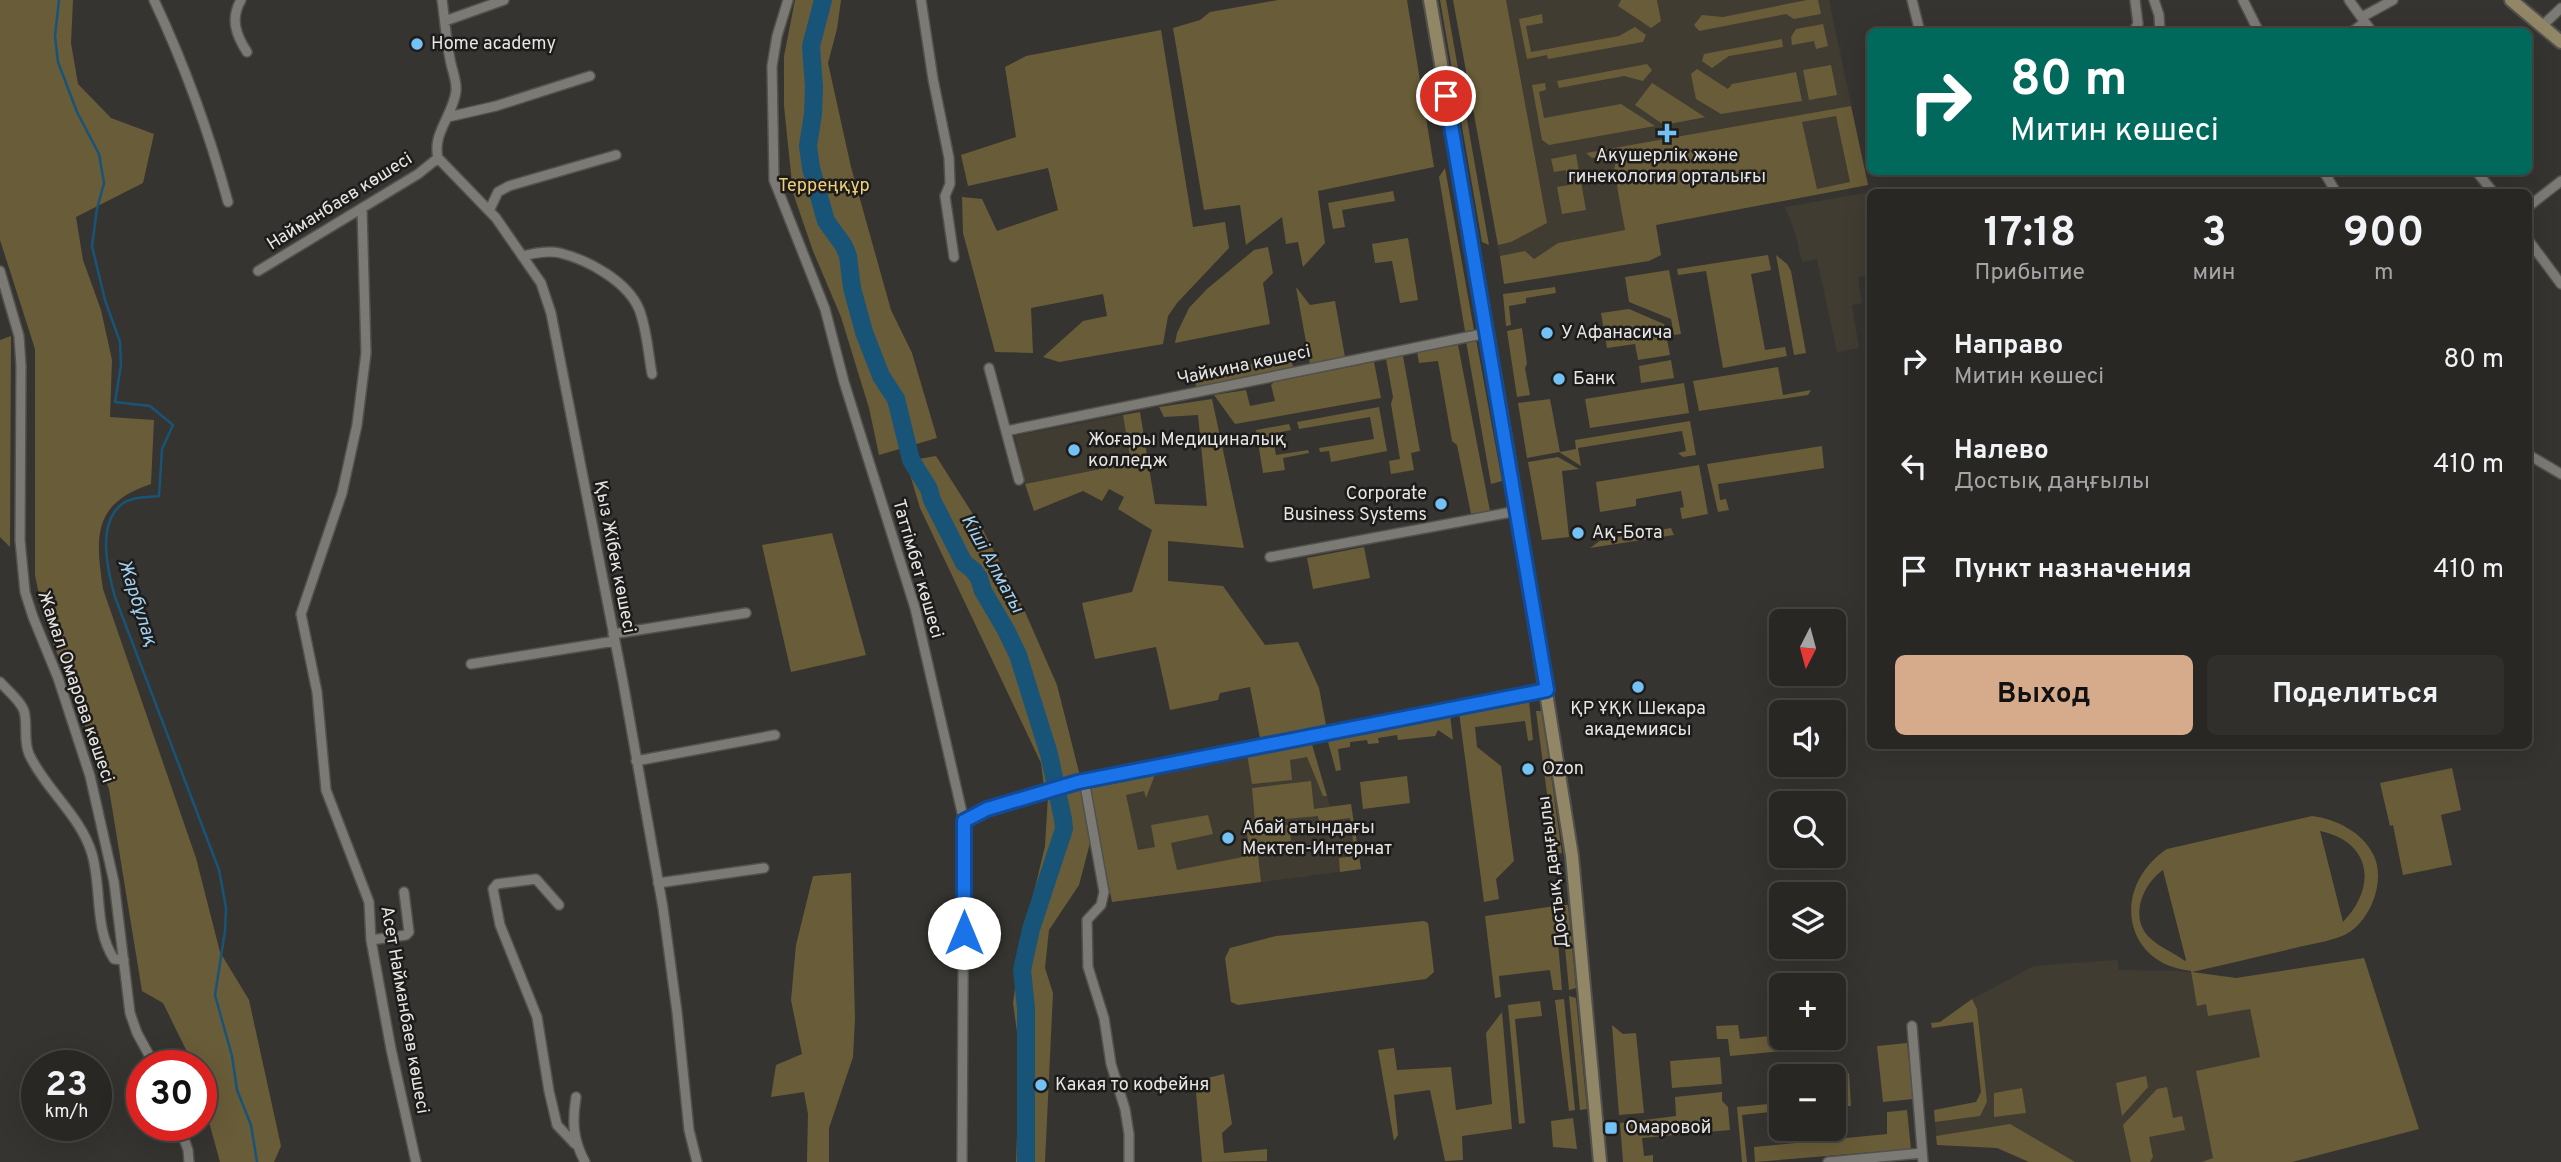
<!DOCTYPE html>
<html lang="ru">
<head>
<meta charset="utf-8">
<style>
	body { margin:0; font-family:Overpass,sans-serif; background:#302f2c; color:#f1f3f6; height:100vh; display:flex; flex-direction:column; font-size:26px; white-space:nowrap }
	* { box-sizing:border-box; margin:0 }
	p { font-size:23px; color:#a5a5a6 }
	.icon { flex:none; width:38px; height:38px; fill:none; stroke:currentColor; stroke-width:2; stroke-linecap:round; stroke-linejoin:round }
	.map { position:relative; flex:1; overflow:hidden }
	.sheet { position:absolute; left:1867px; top:189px; width:665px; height:560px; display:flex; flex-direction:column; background:#282724; border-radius:10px; box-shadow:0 7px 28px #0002,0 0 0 2px #444441 }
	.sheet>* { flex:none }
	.hud { position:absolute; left:1867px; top:28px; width:665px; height:147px; border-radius:10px; box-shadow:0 7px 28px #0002,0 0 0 2px #444441; background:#00695c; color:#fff; overflow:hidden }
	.needle { width:46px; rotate:186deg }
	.buttons { position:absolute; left:1769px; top:609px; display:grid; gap:14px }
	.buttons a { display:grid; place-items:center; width:77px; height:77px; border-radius:10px; background:#282724; box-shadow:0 7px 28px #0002,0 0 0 2px #444441; font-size:35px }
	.speed { position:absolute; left:21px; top:1050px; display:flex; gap:14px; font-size:35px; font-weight:700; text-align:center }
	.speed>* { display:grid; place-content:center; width:91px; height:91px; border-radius:50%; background:#282724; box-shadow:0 7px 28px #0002,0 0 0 2px #444441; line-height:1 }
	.speed small { font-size:18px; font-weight:400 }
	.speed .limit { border:10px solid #d22; background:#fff; color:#111 }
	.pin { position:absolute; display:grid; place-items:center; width:60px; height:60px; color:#fff; margin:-30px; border:4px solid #fff; border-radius:50%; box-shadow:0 2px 7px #0007 }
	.me { position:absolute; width:77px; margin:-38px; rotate:0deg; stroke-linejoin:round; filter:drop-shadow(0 0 5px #0008) }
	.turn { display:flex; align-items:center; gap:24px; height:147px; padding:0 28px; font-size:32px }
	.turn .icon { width:91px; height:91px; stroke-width:2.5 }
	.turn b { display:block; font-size:49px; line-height:60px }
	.eta { display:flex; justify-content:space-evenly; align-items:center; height:119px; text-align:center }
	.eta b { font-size:42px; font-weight:700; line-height:49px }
	.action { display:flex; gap:14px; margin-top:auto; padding:14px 28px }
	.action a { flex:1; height:80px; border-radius:10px; background:#d6ab8b; color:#111; font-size:28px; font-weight:700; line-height:80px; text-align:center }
	.action a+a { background:#302f2c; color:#f1f3f6 }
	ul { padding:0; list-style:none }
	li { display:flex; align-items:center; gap:21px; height:105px; padding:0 28px }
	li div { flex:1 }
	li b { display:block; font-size:26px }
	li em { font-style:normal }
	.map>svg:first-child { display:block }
	.built { fill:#403c32 }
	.green { fill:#695c38; fill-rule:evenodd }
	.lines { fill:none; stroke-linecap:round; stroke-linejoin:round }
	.stream { stroke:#185478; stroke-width:2.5 }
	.river { stroke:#185478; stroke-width:18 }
	.street-casing { stroke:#52514d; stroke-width:12 }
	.secondary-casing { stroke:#52514d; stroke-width:16 }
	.street { stroke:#7b7a75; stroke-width:9 }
	.secondary { stroke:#918665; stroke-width:12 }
	.route-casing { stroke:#114b97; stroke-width:18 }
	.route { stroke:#1a73e8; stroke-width:12 }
	.poi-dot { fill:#73c1f5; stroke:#1d1c1a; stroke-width:2.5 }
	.labels { text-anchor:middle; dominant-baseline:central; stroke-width:5; stroke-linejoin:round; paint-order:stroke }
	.poi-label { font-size:18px; fill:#e7e6e4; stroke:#1d1c1a; text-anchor:start }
	.park-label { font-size:18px; fill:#f1d078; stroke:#1d1c1a }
	.street-label { font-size:18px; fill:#e7e6e4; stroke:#1d1c1a }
	.water-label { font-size:19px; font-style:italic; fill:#a1d1f2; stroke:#1d1c1a }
</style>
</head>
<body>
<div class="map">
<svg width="2561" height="1162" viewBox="0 0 2561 1162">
	<rect width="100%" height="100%" fill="#363430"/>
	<path class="built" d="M1453 0H1829L1868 185 1558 243 1525 265 1502 269Z
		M1865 193 1871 197V275L1858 277 1862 303 1852 305 1859 348 1837 352 1817 259 1802 262 1795 232 1785 207Z
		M1123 415 1131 463 1025 484 1015 436Z
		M1311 741 1330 806 1351 804 1361 869 1112 902 1089 786Z
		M2364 958 2419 1129 2292 1162H2041L2018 1148 1937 1145 1935 1122 1980 1116 1987 1102 1977 1009 1972 999 2034 966 2117 960 2119 970 2179 971 2236 978Z"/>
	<path class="green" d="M0 0H73L71 43 78 84 111 118 154 134 143 183 76 217 83 260 101 310 112 360 110 417 154 420 151 484C93 503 95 536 103 589L196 858 220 952 249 1000 281 1146 274 1162H220L201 1093V1066H194L163 1003 142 991 109 789 44 619 35 575V349L0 240Z
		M795 0H841L837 29 828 63 851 167 891 310 912 353 937 438 879 455 869 408 841 317 813 251 793 193 784 106V56Z
		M1278 0H1407L1434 167 1318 191 1325 243 1303 267 1298 242 1286 244 1282 217 1246 245 1240 205 1204 210 1173 28 1200 20 1210 12Z
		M1440 0H1446L1489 245 1482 242Z
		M1453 0H1506L1547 223 1511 242 1498 245Z
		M1621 0H1657L1661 21 1651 28 1618 6Z
		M1807 0H1818L1821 14 1794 19 1786 14 1699 31 1694 25 1702 15 1723 17Z
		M1542 14 1543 23 1526 26 1531 52 1619 36 1635 27 1646 35 1643 42 1548 59 1547 55 1527 59 1519 19Z
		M1823 24 1828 46 1816 49 1814 41 1792 45 1791 37 1796 29Z
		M1161 30 1193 227 1225 222 1229 248 1177 303 1168 316 1163 344 1059 362 1043 357 1083 321 1107 316 1103 294 1031 308 1033 353 995 352 963 233 962 197 982 199 997 231 1058 210 1048 168 968 186 961 155 1016 137 1005 67 1026 56Z
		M1782 39 1783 47 1729 56 1712 68 1702 61 1704 54Z
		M1647 64 1652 70 1643 81 1624 76 1559 88 1557 81Z
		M1831 65 1837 95 1809 100 1803 70Z
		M1697 69 1728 89 1732 84 1796 72 1802 101 1721 114 1696 99 1691 74Z
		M1545 83 1546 90 1539 92 1544 118 1621 104 1655 126 1549 145 1542 140 1532 85Z
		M1652 83 1705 117H1706L1664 125 1635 105Z
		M1851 106 1868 185 1656 225 1661 255 1649 261 1504 284 1500 256 1525 251 1534 259 1558 243 1625 230 1614 170 1617 154 1592 158 1586 153ZM1836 116 1850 182 1817 189 1802 122Z
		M1576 154 1586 210 1562 214 1557 187 1569 185 1566 170 1554 172 1551 159Z
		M1445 168 1474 330 1465 331 1439 177Z
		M1393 191 1395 201 1342 210 1345 227 1333 229 1328 203Z
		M1408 238 1418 300 1400 303 1392 261 1375 263 1372 244Z
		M1268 247 1273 273 1263 283 1270 324 1175 343 1177 333 1189 308 1207 289 1254 250Z
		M1768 255 1771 270 1751 274 1765 350 1785 347 1787 356 1723 368 1706 271 1678 275 1677 269Z
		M1776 255 1787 264 1791 271 1806 353 1794 355Z
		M1669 270 1681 334 1674 335 1671 319 1629 302 1625 277Z
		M1296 287 1310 305 1335 301 1345 357 1310 364Z
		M1555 287 1556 293 1526 298V303L1509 306 1511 325 1506 326 1503 294Z
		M1629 309 1664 324 1670 355 1638 360 1635 344 1607 348 1601 313Z
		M1522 328 1527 364 1525 368 1530 395 1517 397 1507 331Z
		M11 336 10 547 0 537V340Z
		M1476 339 1502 481 1491 484 1466 341Z
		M1458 345 1490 511 1471 514 1457 445 1452 441 1438 361 1419 363 1417 352Z
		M1403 356 1420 451 1411 453 1414 470 1391 474 1389 461 1400 459 1391 404 1393 397 1386 359Z
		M1291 357 1293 367 1196 387 1194 374Z
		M1671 360 1674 378 1641 383 1639 366Z
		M1374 362 1381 398 1235 424 1214 395 1246 390 1250 406 1275 401 1271 385 1274 382Z
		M1778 367 1783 395 1811 390 1808 395 1699 411 1693 381Z
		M1684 383 1689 413 1590 428 1585 399Z
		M1212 399 1244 548 1168 541V581L1223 586 1265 645 1298 642 1319 688 1326 725 1260 738 1250 687 1220 693 1218 700 1170 710 1156 647 1095 659 1082 603 1132 592 1152 530 1118 509 1124 497 1109 489 1102 501 1083 491 1034 511 1025 484 1131 463 1123 415 1140 412 1155 504 1207 506 1198 415 1164 417 1159 407Z
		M1550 399 1560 452 1576 449 1575 440 1690 421 1696 455 1683 457 1678 453 1686 451 1682 431 1578 448 1581 466 1559 452 1527 458 1518 403Z
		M1379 407 1387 451 1331 462 1329 451 1320 452 1319 448 1374 439 1370 417 1299 429 1297 422Z
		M1289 424 1291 430 1272 434 1276 455 1308 450 1309 453 1283 458 1285 470 1263 473 1256 430Z
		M1822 446 1824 468 1718 484 1720 500 1726 499 1729 510 1718 512 1707 464Z
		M936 456 983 530 1026 614 1057 685 1080 776 1044 786 1041 763 920 508 906 461Z
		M1558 457 1579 469 1562 471 1569 537 1542 540 1528 462Z
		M1699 465 1708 514 1682 519 1680 508 1684 507 1681 491 1636 499V506L1600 512 1596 482Z
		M1671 528 1674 535 1590 548 1601 540Z
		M832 533 866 655 791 672 762 545Z
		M1364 547 1370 578 1313 589 1307 558Z
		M1529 701 1533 740 1528 741 1525 721 1475 727 1477 747 1501 766 1514 861 1496 879 1499 899 1484 902 1459 712Z
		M1536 711H1542L1562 853 1555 854Z
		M1450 714 1453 740 1438 730 1435 736 1398 740 1397 735 1378 738 1379 743 1368 744 1367 740 1350 742V747L1338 749 1341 770 1336 771 1327 738Z
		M1311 741 1327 796H1323L1307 757 1290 760 1292 780 1252 784 1247 754Z
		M2452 768 2461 810 2441 815 2452 865 2403 875 2393 825 2390 826 2380 783Z
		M1156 772 1146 798 1144 791 1126 795 1138 850 1155 847 1151 825 1208 815 1213 834 1171 843 1177 870 1248 856 1246 847 1249 846 1246 828 1289 825 1291 841 1257 846 1261 882 1112 902 1089 786Z
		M1407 776 1410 803 1363 809 1360 782Z
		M1311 781 1314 809 1351 804 1361 869 1340 872 1339 858 1355 856 1350 818 1319 822 1318 816 1255 822 1252 788Z
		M1082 787 1090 843 1079 885 1049 930 1045 968 1053 993 1045 1162H1016L1020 1054 1013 1003 1020 950 1045 846 1048 796Z
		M2312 816C2336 819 2362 832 2373 854 2387 880 2370 925 2342 936 2328 942 2310 944 2295 948 2261 956 2226 964 2192 972L2236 978 2364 958 2419 1129 2292 1162H2202L2213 1158 2196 1071 2260 1057 2250 1009 2208 1016 2206 1004 2197 1006 2191 971C2122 964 2111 886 2167 849ZM2320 831C2372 842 2377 887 2343 922ZM2163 870 2186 960 2185 961C2173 952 2160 948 2149 937 2129 917 2143 884 2163 870Z
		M851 873 855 1019 853 1057 829 1128V1162H807L808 1114 804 1092 771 1097 776 1065 802 1054 791 1000 796 945 813 876Z
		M1561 905H1568L1576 988 1569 990Z
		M1555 906 1562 990H1553L1550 970 1499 976 1501 997 1495 998 1485 916Z
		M1424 921 1428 923 1429 930 1434 972 1426 979 1238 1005 1231 1002 1225 958 1230 948 1276 936Z
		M1827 971 1828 985H1782L1781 1005 1779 976Z
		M1569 996 1576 998 1587 1109 1580 1110Z
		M1564 999 1575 1110 1569 1111 1555 1000Z
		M1972 999 1977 1009 1987 1102 1980 1116 1935 1122 1934 1110 1976 1102 1981 1092 1973 1022 1932 1028 1931 1023 1940 1022Z
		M1540 1001 1542 1016 1515 1019 1525 1123 1519 1124 1508 1005Z
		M1502 1012 1512 1129 1462 1136 1463 1160 1445 1161 1430 1090 1394 1095 1398 1135 1394 1141 1378 1050 1394 1048 1397 1070 1451 1067 1456 1110 1492 1104 1486 1033Z
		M1612 1025 1623 1034 1636 1033 1644 1113 1619 1115Z
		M1738 1025 1740 1039 1781 1035 1782 1038H1834V1032L1844 1031 1845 1045 1730 1056 1728 1039H1717L1716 1026Z
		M1907 1043 1913 1099 1883 1102 1877 1046Z
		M1720 1057 1722 1084 1672 1088 1670 1061Z
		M1849 1073 1851 1106 1834 1107V1076H1807Z
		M1224 1074 1232 1124 1222 1133 1224 1153 1267 1149V1161L1202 1162 1195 1081Z
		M2146 1076 2148 1087 2122 1116 2116 1083Z
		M1777 1078H1781V1111L1742 1115 1747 1162H1742L1737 1107 1779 1103Z
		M2167 1087 2173 1118 2182 1116 2185 1130 2149 1137 2153 1157 2150 1162H2131L2123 1125 2157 1089Z
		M2022 1088 2026 1113 1994 1117V1093Z
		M1722 1092V1101L1728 1107 1730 1130 1642 1138 1644 1156 1653 1155V1162H1623L1620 1123 1676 1116 1675 1097Z
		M1907 1110 1911 1149 1755 1162 1754 1147 1887 1134V1112Z
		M1573 1118 1577 1149 1553 1147 1551 1121Z
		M2010 1124 2075 1162H2029L1997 1148 1937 1145 1936 1136Z"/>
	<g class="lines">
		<path class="stream" d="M59 0 55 36 58 62 77 112 99 154 104 183 97 209 92 246 105 300 120 342 121 365 115 402 150 406 173 425 162 449 159 496C147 497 131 497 122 504 96 524 108 572 115 597L219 870 226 908 225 931 215 995 232 1056 237 1090 251 1125 257 1162"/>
		<path class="river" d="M823 0 811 46 814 87 813 114 808 146 811 168 826 221 844 246 848 256 852 288 864 332 881 376 896 399 911 460 929 489 932 500 964 563 973 570 979 578 983 591 1006 630 1018 655 1049 754 1063 819 1064 829 1031 929 1022 970 1026 1008V1162"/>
		<g class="street-casing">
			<path id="street" d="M154 0C185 66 209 132 228 202
				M241 0C230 19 236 35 247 52
				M442 0C445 20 446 40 450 59 452 71 457 80 456 91 453 116 432 133 438 158L496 218 541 283 551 313 623 682 663 908 677 1012 689 1130 697 1162
				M788 0 777 36 772 66 774 180 825 309 844 382 915 608 964 821 962 1162
				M921 0 933 79 949 158 950 184 945 196 954 257
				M1912 0 1920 32
				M2154 0 2159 15 2160 32
				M2243 0 2259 32
				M2349 0 2372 32
				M2362 17 2393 0
				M445 21 504 0
				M2541 27 2561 8
				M2133 32 2138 24 2135 0
				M2352 32 2365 22
				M448 117 496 106 590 76
				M2324 172 2336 192
				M2477 172 2493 192
				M2529 206 2561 181
				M362 209 366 353 357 425 342 493 301 614 317 692 326 790 369 902 371 940 391 1049 416 1162
				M489 211 498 192 509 186 616 155
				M2529 241 2561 284
				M522 256C534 253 548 250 560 253 588 260 627 281 639 309 647 329 648 353 652 374
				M0 271 19 336 21 366 20 540 25 592 33 617 58 678 90 776 114 882 130 1013 137 1033 155 1066
				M258 271 418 174 438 158
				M989 368 1019 480
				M1006 431 1487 333
				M2529 455 2561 474
				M1270 557 1517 511
				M613 634 746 613
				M471 664 615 641
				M0 682C7 690 21 701 24 711 28 725 23 740 29 754 45 789 81 816 92 854 102 889 94 929 114 959L124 960
				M636 761 775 735
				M1084 780 1104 892 1101 905 1087 920 1088 967 1104 1018 1111 1064 1125 1109 1129 1134V1162
				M964 821 987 809 1078 782 1547 690
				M658 883 764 868
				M559 905 536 879 497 884 493 889 500 925 537 1017 549 1091 557 1125 575 1144
				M371 940 406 935 409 932 404 892
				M1912 1026 1923 1162
				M576 1097C572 1122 573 1140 585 1162
				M179 1125 188 1150 189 1162
				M1828 1162 1922 1153"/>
		</g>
		<g class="secondary-casing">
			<path id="secondary" d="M1430 0 1510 466 1572 856 1600 1162
				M2511 0 2561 42"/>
		</g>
		<use href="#street" class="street"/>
		<use href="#secondary" class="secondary"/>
	</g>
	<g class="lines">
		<g class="route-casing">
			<path id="route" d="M964 933V821L987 809 1078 782 1547 690 1446 96"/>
		</g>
		<use href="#route" class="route"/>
	</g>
	<g class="poi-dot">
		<circle cx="417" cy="44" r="7"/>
		<path d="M1663.5 122.5h7v7h7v7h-7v7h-7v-7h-7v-7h7z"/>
		<circle cx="1547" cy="333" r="7"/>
		<circle cx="1559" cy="379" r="7"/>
		<circle cx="1074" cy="450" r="7"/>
		<circle cx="1441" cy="504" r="7"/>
		<circle cx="1578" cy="533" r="7"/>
		<circle cx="1638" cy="687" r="7"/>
		<circle cx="1528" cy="769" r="7"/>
		<circle cx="1228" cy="838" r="7"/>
		<circle cx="1041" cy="1085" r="7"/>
		<rect x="1604" y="1121" width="14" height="14" rx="3.5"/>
	</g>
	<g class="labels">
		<g class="poi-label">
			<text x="431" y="44">Home academy</text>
			<text x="1667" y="156" text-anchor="middle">Акушерлік және<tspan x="1667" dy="21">гинекология орталығы</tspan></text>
			<text x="1561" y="333">У Афанасича</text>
			<text x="1573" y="379">Банк</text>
			<text x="1088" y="440">Жоғары Медициналық<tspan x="1088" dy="21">колледж</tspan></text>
			<text x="1427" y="494" text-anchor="end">Corporate<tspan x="1427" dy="21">Business Systems</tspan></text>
			<text x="1592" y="533">Ақ-Бота</text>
			<text x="1638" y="709" text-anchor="middle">ҚР ҰҚК Шекара<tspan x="1638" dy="21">академиясы</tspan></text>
			<text x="1542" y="769">Ozon</text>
			<text x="1242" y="828">Абай атындағы<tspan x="1242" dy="21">Мектеп-Интернат</tspan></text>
			<text x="1055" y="1085">Какая то кофейня</text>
			<text x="1625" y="1128">Омаровой</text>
		</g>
		<g class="park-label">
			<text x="824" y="186">Терреңқұр</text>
		</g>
		<g class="street-label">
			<text transform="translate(340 202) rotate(-32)">Найманбаев көшесі</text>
			<text transform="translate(1244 366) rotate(-12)">Чайкина көшесі</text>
			<text transform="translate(614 557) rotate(79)">Қыз Жібек көшесі</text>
			<text transform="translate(917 569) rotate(74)">Таттімбет көшесі</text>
			<text transform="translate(75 687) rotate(71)">Жамал Омарова көшесі</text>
			<text transform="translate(1554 872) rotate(-97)">Достық даңғылы</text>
			<text transform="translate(404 1010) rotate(80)">Асет Найманбаев көшесі</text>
		</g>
		<g class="water-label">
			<text transform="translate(992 564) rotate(61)">Кіші Алматы</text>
			<text transform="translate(137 603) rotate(72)">Жарбұлақ</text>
		</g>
	</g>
</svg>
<div class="buttons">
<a><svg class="needle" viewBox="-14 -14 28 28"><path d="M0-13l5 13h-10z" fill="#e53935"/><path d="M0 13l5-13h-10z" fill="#a5a5a6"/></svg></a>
<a><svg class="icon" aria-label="sound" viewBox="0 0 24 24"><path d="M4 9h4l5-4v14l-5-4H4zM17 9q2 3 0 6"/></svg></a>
<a><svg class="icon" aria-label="search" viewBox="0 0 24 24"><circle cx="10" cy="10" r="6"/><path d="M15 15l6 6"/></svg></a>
<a><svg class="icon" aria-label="layers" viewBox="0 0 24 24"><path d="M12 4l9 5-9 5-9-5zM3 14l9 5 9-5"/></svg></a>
<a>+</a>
<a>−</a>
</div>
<div class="speed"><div>23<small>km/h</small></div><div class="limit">30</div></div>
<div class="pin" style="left:1446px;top:96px;background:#d93025"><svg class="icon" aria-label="arrive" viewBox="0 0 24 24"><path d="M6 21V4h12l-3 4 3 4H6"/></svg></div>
<svg class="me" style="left:964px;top:933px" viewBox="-20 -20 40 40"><circle r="19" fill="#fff"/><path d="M0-13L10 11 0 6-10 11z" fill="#1a73e8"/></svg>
<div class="hud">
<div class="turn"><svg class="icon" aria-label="right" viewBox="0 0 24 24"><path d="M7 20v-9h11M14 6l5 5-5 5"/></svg><div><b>80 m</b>Митин көшесі</div></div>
</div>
<section class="sheet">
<div class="eta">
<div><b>17:18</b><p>Прибытие</p></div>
<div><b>3</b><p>мин</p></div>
<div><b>900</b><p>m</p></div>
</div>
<ul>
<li><svg class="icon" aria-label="right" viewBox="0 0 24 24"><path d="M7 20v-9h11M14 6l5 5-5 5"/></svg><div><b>Направо</b><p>Митин көшесі</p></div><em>80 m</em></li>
<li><svg class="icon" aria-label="left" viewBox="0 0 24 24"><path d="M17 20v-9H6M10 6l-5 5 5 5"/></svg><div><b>Налево</b><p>Достық даңғылы</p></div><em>410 m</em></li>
<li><svg class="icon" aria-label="arrive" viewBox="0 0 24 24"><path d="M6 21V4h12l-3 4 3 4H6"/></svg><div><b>Пункт назначения</b></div><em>410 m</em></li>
</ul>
<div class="action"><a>Выход</a><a>Поделиться</a></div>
</section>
</div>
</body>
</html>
